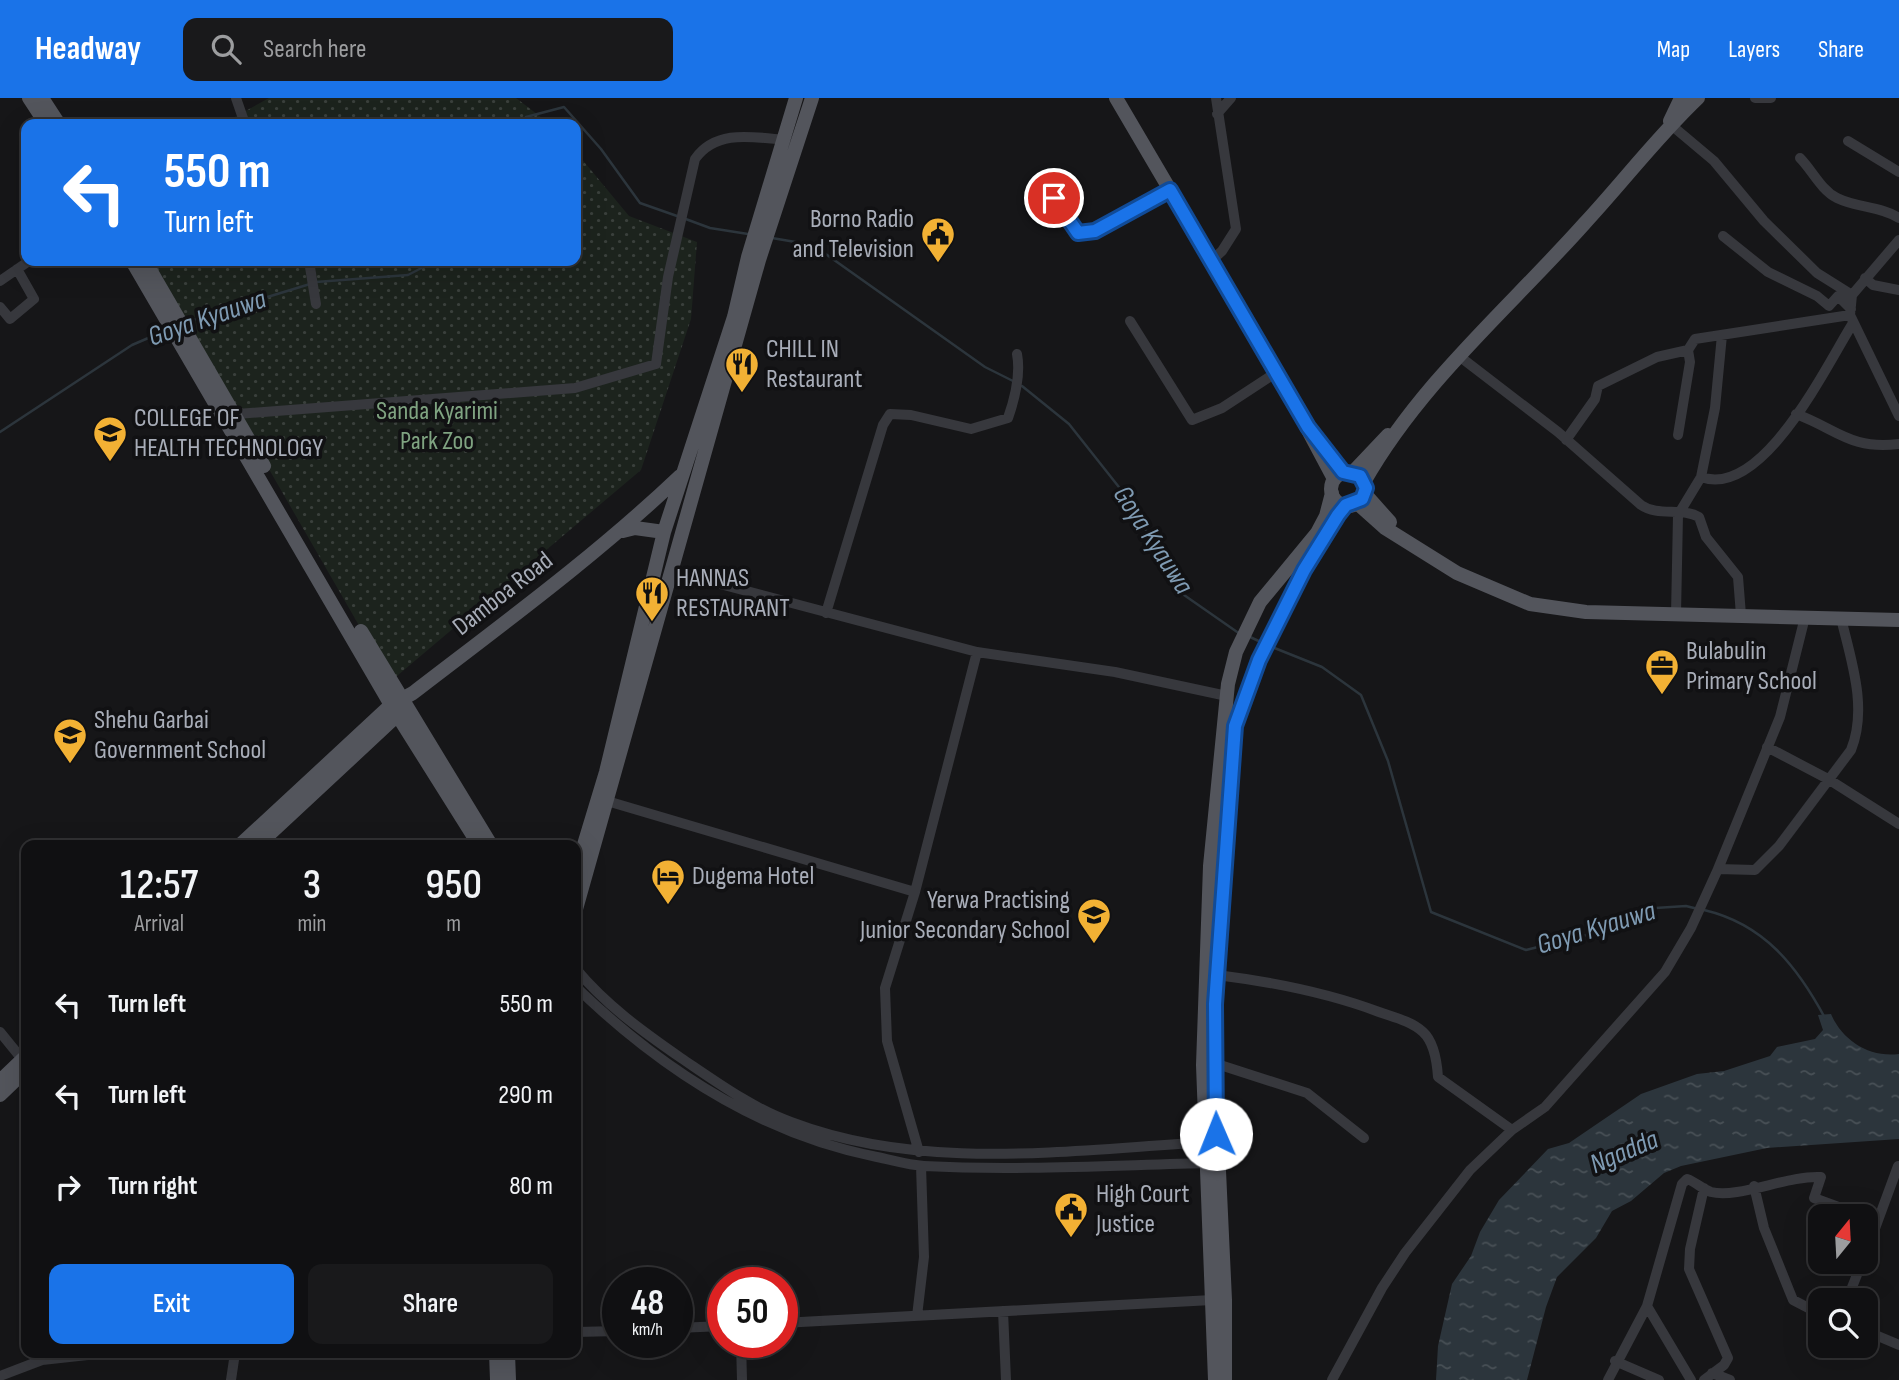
<!DOCTYPE html>
<html lang="en">
<head>
<meta charset="utf-8">
<style>
	body { margin:0; font-family:"Sofia Sans Condensed",sans-serif; background:#19191b; color:#f1f3f6; height:100vh; display:flex; flex-direction:column; font-size:26px; white-space:nowrap }
	* { box-sizing:border-box; margin:0 }
	p { font-size:23px; color:#9c9d9f }
	.icon { flex:none; width:38px; height:38px; fill:none; stroke:currentColor; stroke-width:2; stroke-linecap:round; stroke-linejoin:round }
	.map { position:relative; flex:1; overflow:hidden }
	.details { position:absolute; left:21px; top:742px; width:560px; height:518px; display:flex; flex-direction:column; background:#101012; border-radius:14px; box-shadow:0 7px 28px #0002,0 0 0 2px #303032 }
	.details>* { flex:none }
	.hud { position:absolute; left:21px; top:21px; width:560px; height:147px; border-radius:14px; box-shadow:0 7px 28px #0002,0 0 0 2px #303032; background:#1a73e8; color:#fff; overflow:hidden }
	.needle { width:46px; rotate:18deg }
	.buttons { position:absolute; left:1808px; top:1106px; display:grid; gap:14px }
	.buttons a { display:grid; place-items:center; width:70px; height:70px; border-radius:14px; background:#101012; box-shadow:0 7px 28px #0002,0 0 0 2px #303032; font-size:35px }
	.speed { position:absolute; left:602px; top:1169px; display:flex; gap:14px; font-size:35px; font-weight:700; text-align:center }
	.speed>* { display:grid; place-content:center; width:91px; height:91px; border-radius:50%; background:#101012; box-shadow:0 7px 28px #0002,0 0 0 2px #303032; line-height:1 }
	.speed small { font-size:18px; font-weight:400 }
	.speed .limit { border:10px solid #d22; background:#fff; color:#111 }
	.pin { position:absolute; display:grid; place-items:center; width:60px; height:60px; color:#fff; margin:-30px; border:4px solid #fff; border-radius:50%; box-shadow:0 2px 7px #0007 }
	.me { position:absolute; width:77px; margin:-38px; rotate:359deg; stroke-linejoin:round; filter:drop-shadow(0 0 5px #0008) }
	.turn { display:flex; align-items:center; gap:24px; height:147px; padding:0 28px; font-size:32px }
	.turn .icon { width:91px; height:91px; stroke-width:2.5 }
	.turn b { display:block; font-size:49px; line-height:60px }
	.eta { display:flex; justify-content:space-evenly; align-items:center; height:119px; text-align:center }
	.eta b { font-size:42px; font-weight:600; line-height:49px }
	.primary-button { display:flex; gap:14px; margin-top:auto; padding:14px 28px }
	.primary-button a { flex:1; height:80px; border-radius:14px; background:#1a73e8; color:#fff; font-size:28px; font-weight:600; line-height:80px; text-align:center }
	.primary-button a+a { background:#19191b; color:#f1f3f6 }
	ul { padding:0; list-style:none }
	li { display:flex; align-items:center; gap:21px; height:91px; padding:0 28px }
	li div { flex:1 }
	li b { display:block; font-size:26px }
	li em { font-style:normal }
	header { display:flex; align-items:center; gap:42px; box-sizing:border-box; height:98px; padding:0 35px; background:#1a73e8; color:#fff }
	header strong { font-size:33px }
	nav { display:flex; gap:38px; margin-inline-start:auto; font-size:24px }
	.search { width:490px; height:63px; background:#19191b; display:flex; align-items:center; gap:18px; box-sizing:border-box; padding:0 24px; border-radius:14px; color:#9c9d9f; font-size:26px }
	.map>svg:first-child { display:block }
	.park { fill:url(#park-dots) }
	.water { fill:url(#water-ripples) }
	.lines { fill:none; stroke-linecap:round; stroke-linejoin:round }
	.stream { stroke:#2c353c; stroke-width:2.5 }
	.minor { stroke:#37383d; stroke-width:10 }
	.major { stroke:#53555c; stroke-width:14 }
	.route-casing { stroke:#114b97; stroke-width:18 }
	.route { stroke:#1a73e8; stroke-width:12 }
	.labels { text-anchor:middle; dominant-baseline:central; stroke-width:7; stroke-linejoin:round; paint-order:stroke }
	.poi-label { font-size:26px; fill:#a8adb8; stroke:#111113; text-anchor:start }
	.park-label { font-size:26px; fill:#7fa381; stroke:#111113 }
	.street-label { font-size:26px; fill:#a8adb8; stroke:#111113 }
	.water-label { font-size:28px; font-style:italic; fill:#7f9bb3; stroke:#111113 }
</style>
</head>
<body>
<header>
<strong>Headway</strong>
<div class="search"><svg class="icon" aria-label="search" viewBox="0 0 24 24"><circle cx="10" cy="10" r="6"/><path d="M15 15l6 6"/></svg>Search here</div>
<nav><a>Map</a><a>Layers</a><a>Share</a></nav>
</header>
<div class="map">
<svg width="1899" height="1282" viewBox="0 0 1899 1282">
	<defs>
		<pattern id="park-dots" width="8" height="8" patternUnits="userSpaceOnUse" patternTransform="scale(1.75)"><rect width="8" height="8" fill="#1c231d"/><path d="M2 2h.1M6 6h.1" fill="none" stroke="#3a403c" stroke-width="1.8" stroke-linecap="round"/></pattern>
		<pattern id="water-ripples" width="26" height="14" patternUnits="userSpaceOnUse" patternTransform="scale(1.75)"><rect width="26" height="14" fill="#2c353c"/><path d="M2 4q2-2 4 0t4 0M15 11q2-2 4 0t4 0" fill="none" stroke="#485056"/></pattern>
	</defs>
	<rect width="100%" height="100%" fill="#161618"/>
	<path class="park" d="M269 0H516L550 26H222Z
		M576 54 629 118 697 144 691 221 641 372 391 583 149 163H576Z"/>
	<path class="water" d="M1831 916C1842 942 1869 960 1899 956V1041L1767 1050 1681 1068 1664 1075 1631 1103 1612 1113 1596 1140 1557 1179 1546 1209 1527 1282H1436L1438 1248 1452 1186 1471 1158 1480 1134 1499 1102 1548 1051 1569 1045 1641 996 1697 976 1724 973 1770 958 1777 949 1815 941 1823 932 1818 917Z"/>
	<g class="lines">
		<path class="stream" d="M521 26 526 19 564 9 601 51 640 105 677 118
			M683 120 710 130 748 136
			M772 140 813 147 985 269 1013 283
			M316 184 408 177 435 163
			M186 224 310 186
			M1022 288 1069 326 1126 398 1184 497 1240 536
			M0 334 132 247 167 232
			M1250 539 1263 545
			M1272 549 1322 569 1361 597 1388 663 1431 814 1526 852 1598 834 1640 811 1686 808 1698 811
			M1704 812C1764 826 1797 868 1825 920"/>
		<path class="minor" d="M236 0 245 26
			M1755 0H1771
			M1217 16 1231 0
			M1670 26 1714 63 1764 123 1817 175 1852 197
			M1848 43 1899 74
			M1800 60C1812 72 1821 92 1837 100 1857 110 1880 108 1899 120
			M1042 82 1078 135 1095 133 1170 92
			M1723 138 1768 174 1817 198 1829 208 1838 198 1851 211
			M1899 142 1852 197 1850 217 1899 318
			M309 163 316 206
			M1211 163 1222 153 1236 131 1216 0
			M1865 180 1873 187 1899 192
			M0 183 29 163
			M0 209 10 221 34 201 17 171
			M1130 223 1192 322 1222 310 1277 274
			M1459 258 1558 334 1641 407C1658 419 1682 409 1699 419L1706 439 1738 479 1741 517
			M237 316 575 290 656 266 668 179 695 61C716 31 753 39 785 42
			M1796 316C1837 331 1850 352 1899 346
			M1678 337 1690 264 1688 252 1695 241 1850 217
			M1566 342 1595 301 1598 288 1657 259 1688 252
			M1701 379 1715 310 1722 237
			M671 473 977 554 1115 574 1227 598
			M826 515 883 327 890 316 911 317 971 331 1008 320C1015 300 1021 277 1017 256
			M1676 516 1678 417 1701 379C1763 401 1826 268 1853 225
			M1767 649 1828 681 1899 726
			M607 703 915 794
			M1718 771 1755 772 1779 748 1851 652C1868 610 1851 562 1841 520
			M576 871C606 907 642 933 681 960 715 983 752 1010 791 1024 925 1075 1074 1051 1213 1044
			M1217 877C1273 884 1326 894 1379 914 1393 919 1411 923 1423 934 1434 944 1437 964 1438 979L1512 1032
			M576 889C661 971 760 1036 877 1059 892 1062 908 1067 924 1068 1019 1073 1116 1067 1211 1065
			M0 934 26 966
			M1214 965 1307 995 1364 1040
			M919 1054 887 943 885 890 915 794 977 554
			M1754 1088 1764 1130 1793 1202 1820 1216
			M1866 1155 1898 1068
			M1847 1202 1862 1164
			M1647 1208 1691 1282
			M1003 1213 1006 1282
			M917 1218 924 1159 921 1068
			M782 1225 1212 1202
			M677 1230 723 1228
			M1866 1233 1899 1247
			M576 1234 618 1233
			M741 1244 742 1282
			M1615 1263 1659 1282
			M1712 1275 1730 1282
			M0 1278 42 1262 106 1255
			M231 1282 235 1255
			M1332 1282 1382 1190 1405 1155 1470 1072 1512 1032 1545 1009 1665 874 1691 830 1718 771 1780 619 1805 519
			M1608 1282 1647 1208 1682 1086 1687 1081C1696 1084 1702 1091 1711 1094 1738 1101 1788 1077 1821 1079L1814 1100 1863 1118
			M1704 1282 1724 1267 1728 1260 1689 1171 1690 1151 1704 1090"/>
		<path class="major" d="M29 0 46 26
			M42 0 59 26
			M1116 0 1277 274 1334 381
			M1670 23 1681 0
			M132 163 391 607 479 747
			M145 163 264 368
			M1353 374 1388 337
			M1331 391a17 17 0 1 1 34 0a17 17 0 1 1-34 0Z
			M1364 384C1420 285 1509 210 1584 126 1623 84 1657 39 1698 0
			M1365 396 1390 424
			M1357 405 1385 430 1457 475 1530 506 1586 514 1899 522
			M623 433 635 430 664 434
			M361 533 491 747
			M240 747 391 607 413 595C504 525 597 457 680 378
			M258 747 404 611
			M576 773 606 674 664 434 734 219 748 159 796 0
			M576 811 759 162 812 0
			M0 983 26 958
			M0 997 26 972
			M496 1255 497 1282
			M508 1255 509 1282
			M1215 1282 1203 967 1210 768 1228 586 1236 554 1260 504 1317 435 1326 418 1332 395
			M1225 1282V1202L1214 965 1220 812 1235 628 1259 562 1304 472 1346 407"/>
	</g>
	<g class="lines">
		<g class="route-casing">
			<path id="route" d="M1054 100 1078 135 1095 133 1170 92 1308 329 1343 374 1360 378 1366 390 1362 401 1346 407 1338 417 1304 472 1259 562 1235 628 1215 906 1216 1036"/>
		</g>
		<use href="#route" class="route"/>
	</g>
	<defs>
		<g id="civic-pin" transform="scale(1.75)"><path d="M0 17L-7.5 6A9.5 9.5 0 1 1 7.5 6Z" fill="#f2b134" stroke="#111113"/><path d="M-.6-6.5H3V-4.5H.6V-3L4-1V1h2V6H-6V1h2V-1L-.6-3ZM-1.2 2.5V6h2.4V2.5Z" fill="#111"/></g>
		<g id="restaurant-pin" transform="scale(1.75)"><path d="M0 17L-7.5 6A9.5 9.5 0 1 1 7.5 6Z" fill="#f2b134" stroke="#111113"/><path d="M-5-6h1v4h1v-4h1v4h1v-4h1v5L-1.5 .5V6h-2V.5L-5-1ZM5-6V6H3V1.5H1.5Q1.5-4 5-6Z" fill="#111"/></g>
		<g id="school-pin" transform="scale(1.75)"><path d="M0 17L-7.5 6A9.5 9.5 0 1 1 7.5 6Z" fill="#f2b134" stroke="#111113"/><path d="M0-5L7-2L0 1L-7-2ZM-4 1L0 2.5L4 1V4Q0 6-4 4Z" fill="#111"/></g>
		<g id="office-pin" transform="scale(1.75)"><path d="M0 17L-7.5 6A9.5 9.5 0 1 1 7.5 6Z" fill="#f2b134" stroke="#111113"/><path d="M-6-3h4V-5.5h4V-3h4V5H-6ZM-1-4.5V-3h2v-1.5ZM-6 0V1H6V0Z" fill="#111"/></g>
		<g id="hotel-pin" transform="scale(1.75)"><path d="M0 17L-7.5 6A9.5 9.5 0 1 1 7.5 6Z" fill="#f2b134" stroke="#111113"/><path d="M-6-4.5h1.5V1H6V5H4.5V3h-9V5H-6ZM-4 0a1.8 1.8 0 1 1 3.6 0ZM.5 0V-2.5h3Q6-2.5 6 0Z" fill="#111"/></g>
	</defs>
	<g fill-rule="evenodd">
		<use href="#civic-pin" x="938" y="136"/>
		<use href="#restaurant-pin" x="742" y="266"/>
		<use href="#school-pin" x="110" y="335"/>
		<use href="#restaurant-pin" x="652" y="495"/>
		<use href="#office-pin" x="1662" y="568"/>
		<use href="#school-pin" x="70" y="637"/>
		<use href="#hotel-pin" x="668" y="778"/>
		<use href="#school-pin" x="1094" y="817"/>
		<use href="#civic-pin" x="1071" y="1111"/>
	</g>
	<g class="labels">
		<g class="poi-label">
			<text x="914" y="121" text-anchor="end">Borno Radio<tspan x="914" dy="30">and Television</tspan></text>
			<text x="766" y="251">CHILL IN<tspan x="766" dy="30">Restaurant</tspan></text>
			<text x="134" y="320">COLLEGE OF<tspan x="134" dy="30">HEALTH TECHNOLOGY</tspan></text>
			<text x="676" y="480">HANNAS<tspan x="676" dy="30">RESTAURANT</tspan></text>
			<text x="1686" y="553">Bulabulin<tspan x="1686" dy="30">Primary School</tspan></text>
			<text x="94" y="622">Shehu Garbai<tspan x="94" dy="30">Government School</tspan></text>
			<text x="692" y="778">Dugema Hotel</text>
			<text x="1070" y="802" text-anchor="end">Yerwa Practising<tspan x="1070" dy="30">Junior Secondary School</tspan></text>
			<text x="1096" y="1096">High Court<tspan x="1096" dy="30">Justice</tspan></text>
		</g>
		<g class="park-label">
			<text x="437" y="313">Sanda Kyarimi<tspan x="437" dy="30">Park Zoo</tspan></text>
		</g>
		<g class="street-label">
			<text transform="translate(503 496) rotate(-38)">Damboa Road</text>
		</g>
		<g class="water-label">
			<text transform="translate(207 220) rotate(-19)">Goya Kyauwa</text>
			<text transform="translate(1153 442) rotate(57)">Goya Kyauwa</text>
			<text transform="translate(1596 830) rotate(-17)">Goya Kyauwa</text>
			<text transform="translate(1624 1054) rotate(-23)">Ngadda</text>
		</g>
	</g>
</svg>
<div class="buttons">
<a><svg class="needle" viewBox="-14 -14 28 28"><path d="M0-13l5 13h-10z" fill="#e53935"/><path d="M0 13l5-13h-10z" fill="#9c9d9f"/></svg></a>
<a><svg class="icon" aria-label="search" viewBox="0 0 24 24"><circle cx="10" cy="10" r="6"/><path d="M15 15l6 6"/></svg></a>
</div>
<div class="speed"><div>48<small>km/h</small></div><div class="limit">50</div></div>
<div class="pin" style="left:1054px;top:100px;background:#d93025"><svg class="icon" aria-label="arrive" viewBox="0 0 24 24"><path d="M6 21V4h12l-3 4 3 4H6"/></svg></div>
<svg class="me" style="left:1216px;top:1036px" viewBox="-20 -20 40 40"><circle r="19" fill="#fff"/><path d="M0-13L10 11 0 6-10 11z" fill="#1a73e8"/></svg>
<div class="hud">
<div class="turn"><svg class="icon" aria-label="left" viewBox="0 0 24 24"><path d="M17 20v-9H6M10 6l-5 5 5 5"/></svg><div><b>550 m</b>Turn left</div></div>
</div>
<section class="details">
<div class="eta">
<div><b>12:57</b><p>Arrival</p></div>
<div><b>3</b><p>min</p></div>
<div><b>950</b><p>m</p></div>
</div>
<ul>
<li><svg class="icon" aria-label="left" viewBox="0 0 24 24"><path d="M17 20v-9H6M10 6l-5 5 5 5"/></svg><div><b>Turn left</b></div><em>550 m</em></li>
<li><svg class="icon" aria-label="left" viewBox="0 0 24 24"><path d="M17 20v-9H6M10 6l-5 5 5 5"/></svg><div><b>Turn left</b></div><em>290 m</em></li>
<li><svg class="icon" aria-label="right" viewBox="0 0 24 24"><path d="M7 20v-9h11M14 6l5 5-5 5"/></svg><div><b>Turn right</b></div><em>80 m</em></li>
</ul>
<div class="primary-button"><a>Exit</a><a>Share</a></div>
</section>
</div>
</body>
</html>
